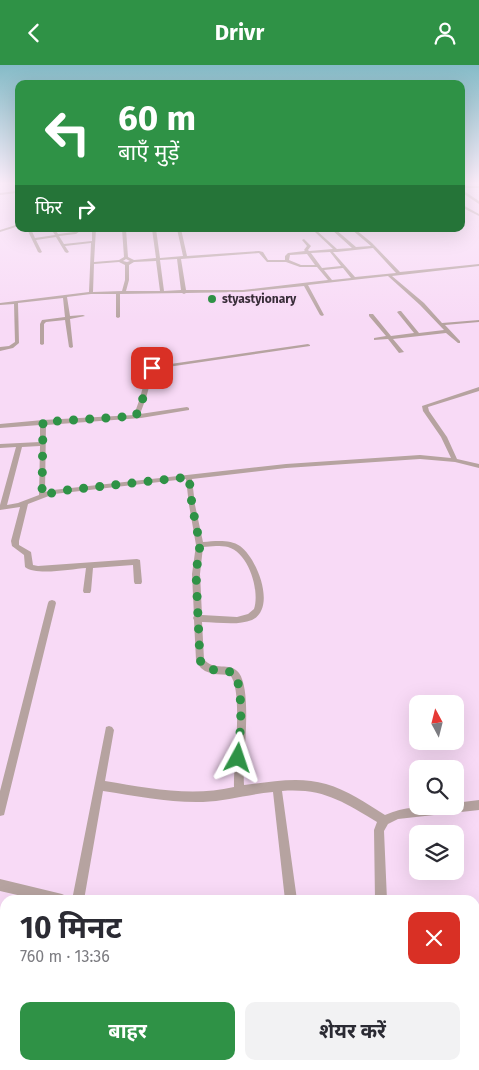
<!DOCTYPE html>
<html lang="hi">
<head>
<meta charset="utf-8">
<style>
	body { margin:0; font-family:"Fira Sans","Noto Sans Devanagari",sans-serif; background:#f2f2f3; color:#2b2b33; height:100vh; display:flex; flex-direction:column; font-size:19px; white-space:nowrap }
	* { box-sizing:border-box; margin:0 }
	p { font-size:16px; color:#7c7c81 }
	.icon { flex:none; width:28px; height:28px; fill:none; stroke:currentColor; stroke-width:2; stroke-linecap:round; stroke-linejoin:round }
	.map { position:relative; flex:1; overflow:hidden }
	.side { position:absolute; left:0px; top:830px; width:480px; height:175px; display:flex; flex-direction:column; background:#fff; border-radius:15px 15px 0 0; box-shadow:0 5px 20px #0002 }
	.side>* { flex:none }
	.hud { position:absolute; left:15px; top:15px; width:450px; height:152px; border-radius:10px; box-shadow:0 5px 20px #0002; background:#2f9246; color:#fff; overflow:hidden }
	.needle { width:32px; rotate:353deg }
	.buttons { position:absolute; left:409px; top:630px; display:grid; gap:10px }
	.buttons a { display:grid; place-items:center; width:55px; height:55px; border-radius:10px; background:#fff; box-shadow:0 5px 20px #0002; font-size:25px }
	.pin { position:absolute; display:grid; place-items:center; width:42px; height:42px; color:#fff; margin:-21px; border-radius:10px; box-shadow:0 2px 8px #0006 }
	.me { position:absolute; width:55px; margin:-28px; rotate:5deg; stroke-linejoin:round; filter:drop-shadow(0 0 4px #0008) }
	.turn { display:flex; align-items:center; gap:18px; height:105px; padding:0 20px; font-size:22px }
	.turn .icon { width:65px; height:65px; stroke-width:2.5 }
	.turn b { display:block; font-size:35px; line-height:42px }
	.then { display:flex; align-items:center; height:48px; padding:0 20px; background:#0003; gap:10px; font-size:19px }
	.round { display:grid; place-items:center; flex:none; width:52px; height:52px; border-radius:10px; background:#f2f2f3 }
	.summary { display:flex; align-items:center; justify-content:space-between; height:85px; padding:0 20px }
	h1 { font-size:30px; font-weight:700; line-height:38px }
	.cta { display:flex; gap:10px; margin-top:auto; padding:10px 20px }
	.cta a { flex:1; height:58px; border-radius:10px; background:#2f9246; color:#fff; font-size:20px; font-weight:700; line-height:58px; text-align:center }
	.cta a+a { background:#f2f2f3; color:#2b2b33 }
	header { display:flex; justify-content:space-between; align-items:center; height:65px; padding:0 20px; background:#2f9246; color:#fff; font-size:22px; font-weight:700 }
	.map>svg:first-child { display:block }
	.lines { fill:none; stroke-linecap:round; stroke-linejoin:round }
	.minor { fill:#b6a3a0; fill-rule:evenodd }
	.route { stroke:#2f9246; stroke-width:9; stroke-dasharray:0 16.2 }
	.poi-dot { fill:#2f9246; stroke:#f8daf6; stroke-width:2 }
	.labels { text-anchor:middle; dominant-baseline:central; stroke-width:5; stroke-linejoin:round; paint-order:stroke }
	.far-poi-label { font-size:12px; font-weight:bold; fill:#382d38; stroke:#f8daf6; text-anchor:start }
</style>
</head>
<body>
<header><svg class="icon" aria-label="back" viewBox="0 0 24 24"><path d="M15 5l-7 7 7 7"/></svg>Drivr<svg class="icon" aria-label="person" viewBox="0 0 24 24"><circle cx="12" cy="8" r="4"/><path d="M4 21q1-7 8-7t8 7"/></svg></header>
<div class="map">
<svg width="479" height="1005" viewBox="0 0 479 1005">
	<rect width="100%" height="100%" fill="#f8daf6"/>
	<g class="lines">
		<path class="minor" d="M15 117H19V137L17 136V128L0 130V128L16 126Z
			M461 121H479V123H461Z
			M461 124 479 136V139L461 127Z
			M461 139 479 149V151L461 142Z
			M19 159V161L0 167V165Z
			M27 164H31L35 173 55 170 51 164H55L58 169 74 167 76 166 75 164H79L80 166 76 169 59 171 64 179 92 176V164H96L94 197 119 195 124 192 122 164H126L128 192 134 195 156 193 152 164H156L160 193 183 191 177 164H181L187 191 259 186 263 187 268 195H285V191L288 188 305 186 304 185 307 181 302 175 304 174 311 181 308 185 309 186 333 184 315 167 316 165 337 184 352 183 331 164H335L356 182 371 181 351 164H355L372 178 400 207 479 199V201L392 211 424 238 442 258 479 255V257L445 260 460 276V278H458L446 268 393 274 404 287 399 288 388 274 374 275V273L386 271 369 251V249H373L391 271 414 268 397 247 399 246H401L419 268 444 265 420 240 388 211 308 220 324 250 322 251 320 250 304 221 243 227 186 228 184 229 182 228 120 229V252L118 253 116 252V229H91L67 232 70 251 83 250 85 251 70 254 73 282 71 283 69 282 65 255 46 257 44 259V279L42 280 40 279V259L42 255 65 252 63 233 18 238 19 278 13 283 0 286V282L9 281 15 277 14 239 0 240V238L89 227 91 178 65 181 69 187 67 188 65 187 56 172 36 175 42 187 40 188 38 187ZM373 183 396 208 355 212 333 187H337ZM330 187 341 201 322 203 311 188ZM259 188 267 197H286L300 202H317L328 215 243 225H186L181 194ZM307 189 315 200H301L289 195 290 190ZM126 194 130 196 127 197 123 196ZM177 194 181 225 164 226 160 195ZM156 196 160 226H126L129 215V200L134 197ZM119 197 125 200V215L122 226 93 227 94 199ZM343 203 351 213 332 215 324 205Z
			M202 164H206L207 166 204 167Z
			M249 164H253V165L250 166Z
			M267 164H271L273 166 270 167Z
			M308 279 310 280V281L154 304 146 333 140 349 187 342 189 343V345L141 353 46 360 45 427 53 425 286 399 420 390 451 393 441 372 423 346 422 341 479 322V326L428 342 429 346 447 372 457 394 479 399V403L455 397 420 394 286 403 192 414 195 440 203 477C215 476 230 474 240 481 257 493 277 543 252 555 237 561 218 557 202 557L204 594C213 607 230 596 239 608 253 628 242 694 244 720 271 717 299 711 326 719 347 725 366 738 385 750 408 740 430 741 455 741V738L479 735V745L398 754 388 759 384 766 387 835H375L374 765 377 757C343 737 324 723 282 726L297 835H285L273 727C250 729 226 736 203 737 170 738 136 731 103 726L84 835H72L106 662 109 661 112 662 114 665 105 716C148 723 191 732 234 722 233 699 244 626 230 610L213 609 205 606 201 603 197 598 196 595 194 555 193 553 194 551 192 509 196 480 189 440 186 414 54 429 28 439 19 476V480L31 487 33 500 38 501 137 494 140 495 142 517 141 519H135L134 517 133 500 93 503 91 526 90 528H84L83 526 86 503C71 504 36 511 25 502L24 490 12 481 11 476 20 442 0 445V440L16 382 0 383V379L40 377V360L0 363V359L43 355 134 350 140 333 147 306 150 302ZM40 381 39 430 18 438 7 440 22 382ZM216 481C220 481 225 481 228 482 249 488 260 526 254 544L248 549 237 552 202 550 200 509 203 482Z
			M52 535 55 536 56 538 5 746 4 750 0 751V726L48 538 49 536Z
			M0 814 62 829 66 831 68 835H39L0 826Z
			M64 1000H78V1005H64Z
			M438 1000H452L453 1005H439Z"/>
	</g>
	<linearGradient id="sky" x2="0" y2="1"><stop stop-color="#85bbc7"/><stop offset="0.46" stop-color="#fceefb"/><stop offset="1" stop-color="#fceefb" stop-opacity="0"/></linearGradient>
	<rect width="479" height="257" fill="url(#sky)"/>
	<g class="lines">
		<path class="route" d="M152 303 150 306 143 333 136 351 43 357 42 430 67 425 189 412 192 440 200 480 196 508 200 595C207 611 225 601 236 610 244 637 240 666 238 693"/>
	</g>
	<circle class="poi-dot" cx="212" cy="234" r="5"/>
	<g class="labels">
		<g class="far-poi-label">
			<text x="222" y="234">styastyionary</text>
		</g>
	</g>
</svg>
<div class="buttons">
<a><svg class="needle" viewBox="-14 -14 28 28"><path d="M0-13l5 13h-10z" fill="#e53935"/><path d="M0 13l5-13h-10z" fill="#7c7c81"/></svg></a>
<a><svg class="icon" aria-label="search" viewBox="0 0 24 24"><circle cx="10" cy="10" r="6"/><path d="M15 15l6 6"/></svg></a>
<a><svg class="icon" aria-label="layers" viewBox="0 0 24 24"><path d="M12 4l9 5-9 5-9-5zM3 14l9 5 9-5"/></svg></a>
</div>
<div class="pin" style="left:152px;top:303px;background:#d93025"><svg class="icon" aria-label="arrive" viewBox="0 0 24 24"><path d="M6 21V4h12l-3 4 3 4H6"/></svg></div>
<svg class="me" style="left:238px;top:693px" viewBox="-20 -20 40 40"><path d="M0-17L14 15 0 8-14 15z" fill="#2f9246" stroke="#fff" stroke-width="4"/></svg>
<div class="hud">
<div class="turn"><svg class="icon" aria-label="left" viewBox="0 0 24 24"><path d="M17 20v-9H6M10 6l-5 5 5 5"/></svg><div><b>60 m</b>बाएँ मुड़ें</div></div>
<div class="then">फिर<svg class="icon" aria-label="right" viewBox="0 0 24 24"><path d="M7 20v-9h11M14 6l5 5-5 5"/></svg></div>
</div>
<section class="side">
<div class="summary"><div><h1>10 मिनट</h1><p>760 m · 13:36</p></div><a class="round" style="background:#d93025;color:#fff"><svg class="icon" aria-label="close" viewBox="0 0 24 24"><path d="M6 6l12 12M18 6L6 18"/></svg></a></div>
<div class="cta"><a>बाहर</a><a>शेयर करें</a></div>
</section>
</div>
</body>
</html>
